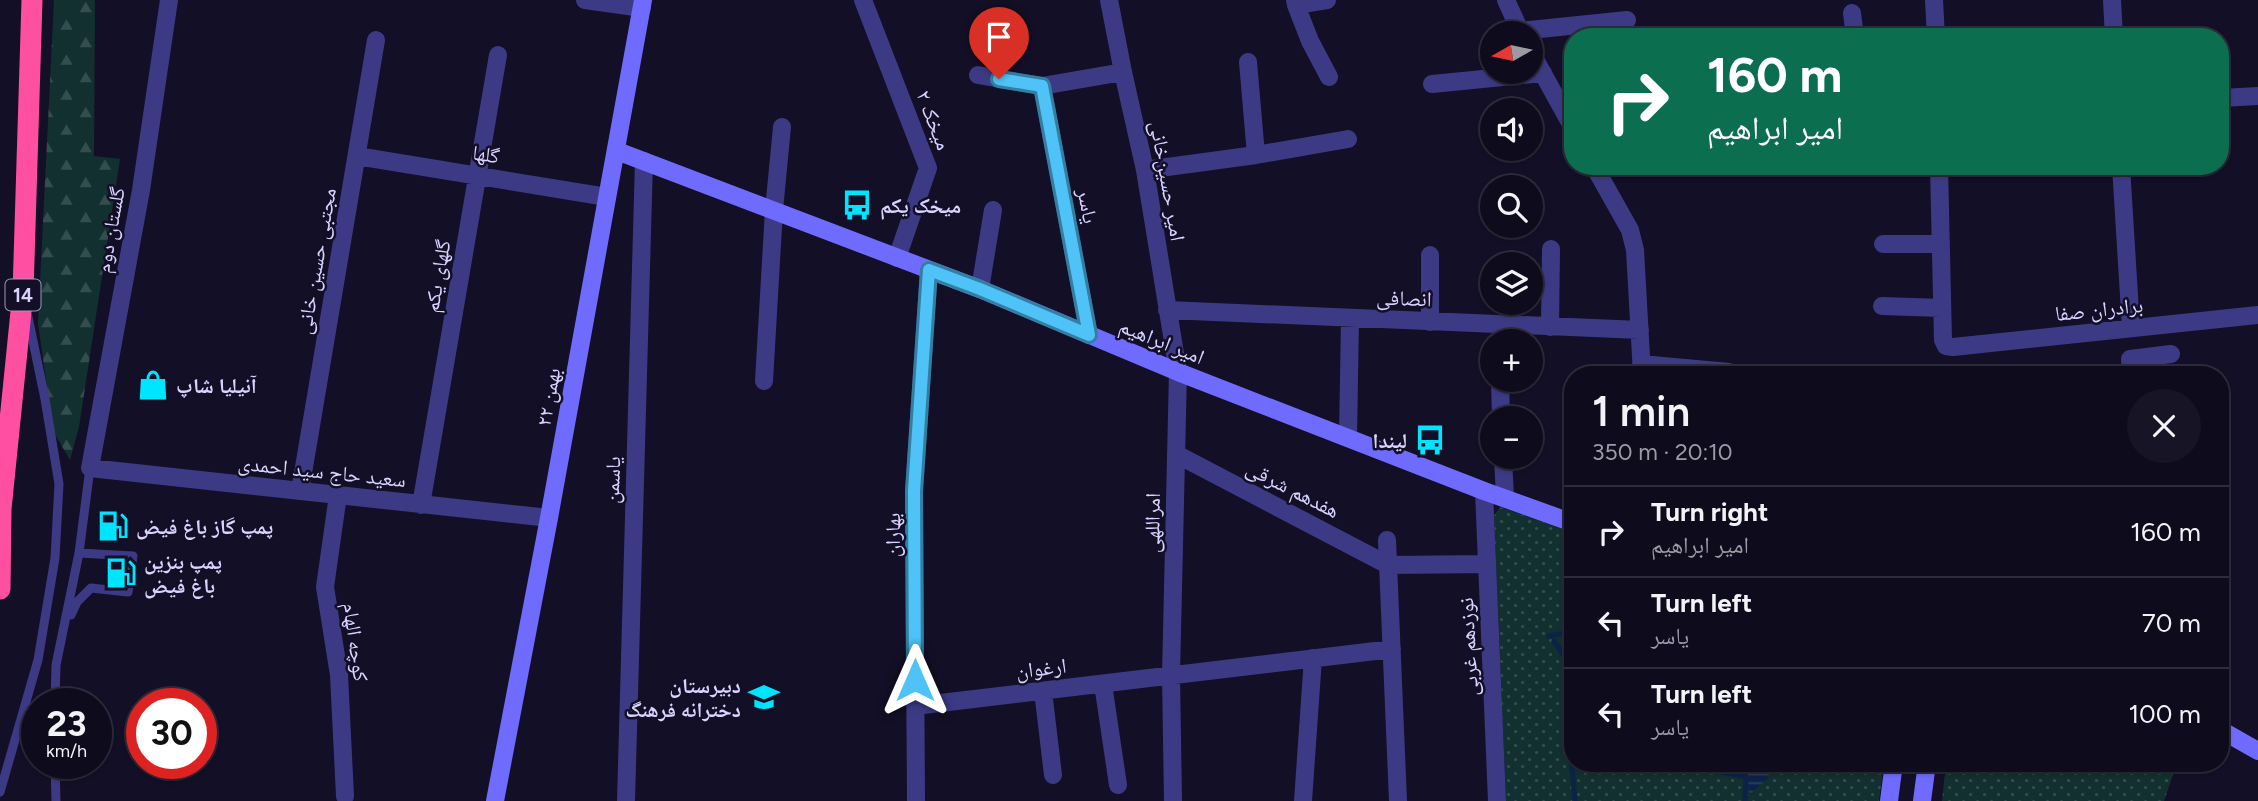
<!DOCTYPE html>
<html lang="en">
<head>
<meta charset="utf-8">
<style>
	body { margin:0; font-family:Figtree,"Noto Naskh Arabic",sans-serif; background:#171425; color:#f1f3f6; height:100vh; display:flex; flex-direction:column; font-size:26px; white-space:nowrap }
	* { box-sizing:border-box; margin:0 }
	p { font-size:23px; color:#9b9ba3 }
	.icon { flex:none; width:38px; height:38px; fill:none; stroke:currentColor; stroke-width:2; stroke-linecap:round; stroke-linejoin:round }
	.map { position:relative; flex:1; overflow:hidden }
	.side { position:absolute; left:1564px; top:366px; width:665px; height:406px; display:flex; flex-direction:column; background:#0e0b1c; border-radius:28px; box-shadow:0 2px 5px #0004,0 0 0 2px #2e2b3b }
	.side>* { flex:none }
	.top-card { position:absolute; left:1564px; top:28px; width:665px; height:147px; border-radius:28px; box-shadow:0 2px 5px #0004,0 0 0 2px #2e2b3b; background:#0b6e4f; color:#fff; overflow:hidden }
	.needle { width:46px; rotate:261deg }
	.tools { position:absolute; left:1480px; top:21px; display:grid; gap:14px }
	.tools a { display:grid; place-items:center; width:63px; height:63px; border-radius:50%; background:#0e0b1c; box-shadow:0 2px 5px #0004,0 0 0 2px #2e2b3b; font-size:35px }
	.speed { position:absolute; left:21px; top:688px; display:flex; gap:14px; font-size:35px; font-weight:700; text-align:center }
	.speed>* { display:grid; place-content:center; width:91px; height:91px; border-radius:50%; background:#0e0b1c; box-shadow:0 2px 5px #0004,0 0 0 2px #2e2b3b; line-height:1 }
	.speed small { font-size:18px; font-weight:400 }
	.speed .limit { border:10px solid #d22; background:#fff; color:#111 }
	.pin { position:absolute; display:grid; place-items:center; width:60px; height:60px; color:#fff; margin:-72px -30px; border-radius:50% 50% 50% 0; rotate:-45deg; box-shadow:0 0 7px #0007 }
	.pin .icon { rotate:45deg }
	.me { position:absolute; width:77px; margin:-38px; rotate:0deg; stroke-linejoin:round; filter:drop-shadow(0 0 5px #0008) }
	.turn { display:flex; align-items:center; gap:24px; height:147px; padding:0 28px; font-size:32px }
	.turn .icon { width:91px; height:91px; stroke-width:2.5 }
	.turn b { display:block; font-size:49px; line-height:60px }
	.round { display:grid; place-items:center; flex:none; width:74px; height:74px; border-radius:37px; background:#171425 }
	.headline { display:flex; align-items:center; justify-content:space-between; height:119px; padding:0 28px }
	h1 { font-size:42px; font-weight:600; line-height:52px }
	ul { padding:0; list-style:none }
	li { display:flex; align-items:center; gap:21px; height:91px; padding:0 28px; border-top:2px solid #2e2b3b }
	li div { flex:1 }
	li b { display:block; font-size:26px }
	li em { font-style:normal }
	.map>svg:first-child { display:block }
	.forest { fill:url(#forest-firs) }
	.park { fill:url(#park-dots) }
	.water { fill:url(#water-rules) }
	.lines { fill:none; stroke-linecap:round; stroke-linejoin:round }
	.stream { stroke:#0c2248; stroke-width:5 }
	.lane { stroke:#3d3a85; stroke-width:9 }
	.street { stroke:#3d3a85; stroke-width:18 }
	.secondary { stroke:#6f6bff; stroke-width:18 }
	.highway { stroke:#ff4fa3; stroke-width:21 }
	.route-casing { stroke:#337fa1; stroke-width:18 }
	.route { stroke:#4fc3f7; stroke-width:12 }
	.labels { text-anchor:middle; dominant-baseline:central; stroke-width:5; stroke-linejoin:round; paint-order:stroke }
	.shield { fill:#130f26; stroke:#9e99be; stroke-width:2 }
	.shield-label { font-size:19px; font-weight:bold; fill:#d9d4ff }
	.street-label { font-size:21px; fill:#d9d4ff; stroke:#130f26 }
	.poi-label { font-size:21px; font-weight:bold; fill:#d9d4ff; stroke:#130f26; text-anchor:start }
</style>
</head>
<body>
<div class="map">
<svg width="2258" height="801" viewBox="0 0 2258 801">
	<defs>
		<pattern id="forest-firs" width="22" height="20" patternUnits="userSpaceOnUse" patternTransform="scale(1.75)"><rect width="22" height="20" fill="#12302f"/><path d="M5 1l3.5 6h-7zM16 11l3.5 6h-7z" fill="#344d4e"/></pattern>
		<pattern id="park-dots" width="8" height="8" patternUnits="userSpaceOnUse" patternTransform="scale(1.75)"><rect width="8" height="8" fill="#12302f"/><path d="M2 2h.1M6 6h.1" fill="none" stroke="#344d4e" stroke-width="1.8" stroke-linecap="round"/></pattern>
		<pattern id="water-rules" width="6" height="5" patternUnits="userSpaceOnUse" patternTransform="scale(1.75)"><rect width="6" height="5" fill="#0c2248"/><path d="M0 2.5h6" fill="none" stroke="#2f4163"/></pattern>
	</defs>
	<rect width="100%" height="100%" fill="#130f26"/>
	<path class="forest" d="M54 0H95L94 156 120 159 79 427 70 460 53 431 38 323Z"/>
	<path class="park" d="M1500 507 1573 533V763H1884L1879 801H1506L1494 516Z
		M1946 763H2177L2164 801H1942Z"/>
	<path class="water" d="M1573 595V643L1565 633 1569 605Z
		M1738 763H1764L1768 778 1749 795 1747 766Z"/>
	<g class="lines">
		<path class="stream" d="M1549 636 1565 633
			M1554 641 1566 659 1573 687 1572 767 1575 801
			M1568 658 1573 668
			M1702 768 1746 777 1745 801"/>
		<path class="lane" d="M71 615 77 602 91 588 128 592 133 556 79 553
			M55 704 56 665 79 553 90 468
			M55 763 56 801
			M0 792 38 660 55 558 59 484 45 399 28 317"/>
		<path class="street" d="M169 0 141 190 90 468 549 518
			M585 0 642 8
			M863 0 928 168 897 258
			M1109 0 1123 72 1145 170 1178 372 1171 675 1173 801
			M1295 0 1296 5 1327 0
			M1506 0 1521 33
			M1934 0 1936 37
			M2112 0 2114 37
			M1296 5 1310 41 1329 77
			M1852 13 1855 37
			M1520 31 1627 20
			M1531 52 1573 128
			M1248 62 1256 155
			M978 75 1042 86 1123 72
			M1432 84 1543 73
			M1042 86 1089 335
			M2221 98 2258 96
			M357 156 607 197
			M1594 166 1630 230 1635 250 1642 374
			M1939 166 1943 340 1946 346 1953 347 2258 315
			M2121 166 2131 328
			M1145 170 1256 155 1348 139
			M1883 244H1941
			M1430 255V322
			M980 289 993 210
			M1882 306 1942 308
			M1167 310 1640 330
			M1550 327 1551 249
			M1641 364 1729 372
			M2131 374 2130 359 2171 354
			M1500 380 1501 418
			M764 381 774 210 782 127
			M1348 438 1350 318
			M1176 454 1388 565 1487 564
			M1503 457 1505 498
			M300 491 376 40
			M1484 491 1497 801
			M338 495 325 587 339 675 345 796
			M421 505 498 55
			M1387 540 1398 801
			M1103 684 1118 785
			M1043 691 1053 775
			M915 706 1392 649
			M626 801 644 161
			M916 801 914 491 929 270
			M1303 801 1313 658"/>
		<path class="secondary" d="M617 151 980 289 1178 372 1484 491 1573 523
			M2221 730 2258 751
			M495 801 549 518 643 0
			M1889 801 1894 763
			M1922 801 1927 763"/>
		<path class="highway" d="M0 589 1 509 23 292 32 0"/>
	</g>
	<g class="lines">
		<g class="route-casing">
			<path id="route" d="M915 680 914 491 929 270 980 289 1089 335 1042 86 999 79"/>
		</g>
		<use href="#route" class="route"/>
	</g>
	<defs>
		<g id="bus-bare" transform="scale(2.415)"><path d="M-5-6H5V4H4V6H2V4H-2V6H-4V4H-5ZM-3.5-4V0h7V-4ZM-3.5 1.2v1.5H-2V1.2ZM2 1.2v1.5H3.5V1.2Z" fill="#00e5ff" stroke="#130f26" stroke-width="2.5" paint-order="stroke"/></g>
		<g id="shop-bare" transform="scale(2.415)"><path d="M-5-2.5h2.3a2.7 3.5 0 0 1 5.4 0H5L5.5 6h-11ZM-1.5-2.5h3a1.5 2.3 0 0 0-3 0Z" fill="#00e5ff" stroke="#130f26" stroke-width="2.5" paint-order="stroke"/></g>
		<g id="fuel-bare" transform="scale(2.415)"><path d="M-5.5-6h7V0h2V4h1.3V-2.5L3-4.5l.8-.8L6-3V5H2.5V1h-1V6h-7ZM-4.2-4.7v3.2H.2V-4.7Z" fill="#00e5ff" stroke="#130f26" stroke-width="2.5" paint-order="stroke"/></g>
		<g id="school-bare" transform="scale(2.415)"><path d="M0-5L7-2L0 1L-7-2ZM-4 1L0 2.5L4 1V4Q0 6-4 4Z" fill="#00e5ff" stroke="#130f26" stroke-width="2.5" paint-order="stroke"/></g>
	</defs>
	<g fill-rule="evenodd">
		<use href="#bus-bare" x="857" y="205"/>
		<use href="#shop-bare" x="153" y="385"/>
		<use href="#bus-bare" x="1430" y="440"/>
		<use href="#fuel-bare" x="113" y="526"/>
		<use href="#fuel-bare" x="121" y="573"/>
		<use href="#school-bare" x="764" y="697"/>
	</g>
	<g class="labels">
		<rect class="shield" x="5.5" y="279.5" width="35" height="31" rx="5"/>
		<g class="shield-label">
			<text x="23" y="295">14</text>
		</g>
		<g class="street-label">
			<text transform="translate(934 120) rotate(69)">میخک ۲</text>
			<text transform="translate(486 154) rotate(9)">گلها</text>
			<text transform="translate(1168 181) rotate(80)">امیر حسین‌خانی</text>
			<text transform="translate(1088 206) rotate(79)">یاسر</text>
			<text transform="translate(110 230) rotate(-80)">گلستان دوم</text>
			<text transform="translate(316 261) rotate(-80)">مجتبی حسین خانی</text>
			<text transform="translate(437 276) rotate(-80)">گلهای یکم</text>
			<text transform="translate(1404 298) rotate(2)">انصافی</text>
			<text transform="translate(2099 309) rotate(-6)">برادران صفا</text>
			<text transform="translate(1162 341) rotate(22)">امیر ابراهیم</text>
			<text transform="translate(548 397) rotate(-80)">۲۲ بهمن</text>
			<text transform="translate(322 471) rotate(6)">سعید حاج سید احمدی</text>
			<text transform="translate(612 480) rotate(-88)">یاسمن</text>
			<text transform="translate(1293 489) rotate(27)">هفدهم شرقی</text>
			<text transform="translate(1152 523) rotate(-89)">امراللهی</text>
			<text transform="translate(892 535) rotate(-90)">بهاران</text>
			<text transform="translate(356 642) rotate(82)">کوچه الهام</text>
			<text transform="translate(1468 647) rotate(-93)">نوزدهم غربی</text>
			<text transform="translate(1041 668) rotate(-7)">ارغوان</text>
		</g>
		<g class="poi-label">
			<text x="880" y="205">میخک یکم</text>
			<text x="176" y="385">آنیلیا شاپ</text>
			<text x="1407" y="440" text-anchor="end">لیندا</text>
			<text x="136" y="526">پمپ گاز باغ فیض</text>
			<text x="144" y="561">پمپ بنزین<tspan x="144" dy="24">باغ فیض</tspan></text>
			<text x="741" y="685" text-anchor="end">دبیرستان<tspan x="741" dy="24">دخترانه فرهنگ</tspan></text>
		</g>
	</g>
</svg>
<div class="tools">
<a><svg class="needle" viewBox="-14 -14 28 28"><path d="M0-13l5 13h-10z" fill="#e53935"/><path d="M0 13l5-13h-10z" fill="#9b9ba3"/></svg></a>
<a><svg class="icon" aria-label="sound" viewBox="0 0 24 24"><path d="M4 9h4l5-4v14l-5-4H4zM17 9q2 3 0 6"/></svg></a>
<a><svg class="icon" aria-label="search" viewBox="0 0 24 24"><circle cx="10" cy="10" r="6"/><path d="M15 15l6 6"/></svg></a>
<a><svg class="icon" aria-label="layers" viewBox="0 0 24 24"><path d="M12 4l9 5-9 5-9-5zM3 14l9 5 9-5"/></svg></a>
<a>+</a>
<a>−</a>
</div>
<div class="speed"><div>23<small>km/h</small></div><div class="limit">30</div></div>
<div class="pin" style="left:999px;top:79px;background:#d93025"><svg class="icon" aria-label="arrive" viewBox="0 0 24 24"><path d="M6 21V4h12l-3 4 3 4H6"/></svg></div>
<svg class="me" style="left:915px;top:680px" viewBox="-20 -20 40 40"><path d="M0-17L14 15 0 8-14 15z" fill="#4fc3f7" stroke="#fff" stroke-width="4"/></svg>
<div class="top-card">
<div class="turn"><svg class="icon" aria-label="right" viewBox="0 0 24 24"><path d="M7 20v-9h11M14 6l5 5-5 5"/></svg><div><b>160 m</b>امیر ابراهیم</div></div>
</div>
<section class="side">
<div class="headline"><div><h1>1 min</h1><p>350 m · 20:10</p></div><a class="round"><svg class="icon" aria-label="close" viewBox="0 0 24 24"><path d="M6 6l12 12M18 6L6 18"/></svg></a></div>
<ul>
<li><svg class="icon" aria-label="right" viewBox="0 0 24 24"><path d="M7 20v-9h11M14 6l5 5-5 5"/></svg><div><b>Turn right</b><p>امیر ابراهیم</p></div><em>160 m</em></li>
<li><svg class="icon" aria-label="left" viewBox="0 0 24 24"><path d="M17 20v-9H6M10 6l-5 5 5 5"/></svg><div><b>Turn left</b><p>یاسر</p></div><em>70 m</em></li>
<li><svg class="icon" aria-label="left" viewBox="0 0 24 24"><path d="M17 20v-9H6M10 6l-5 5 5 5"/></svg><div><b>Turn left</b><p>یاسر</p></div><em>100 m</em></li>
</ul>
</section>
</div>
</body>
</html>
